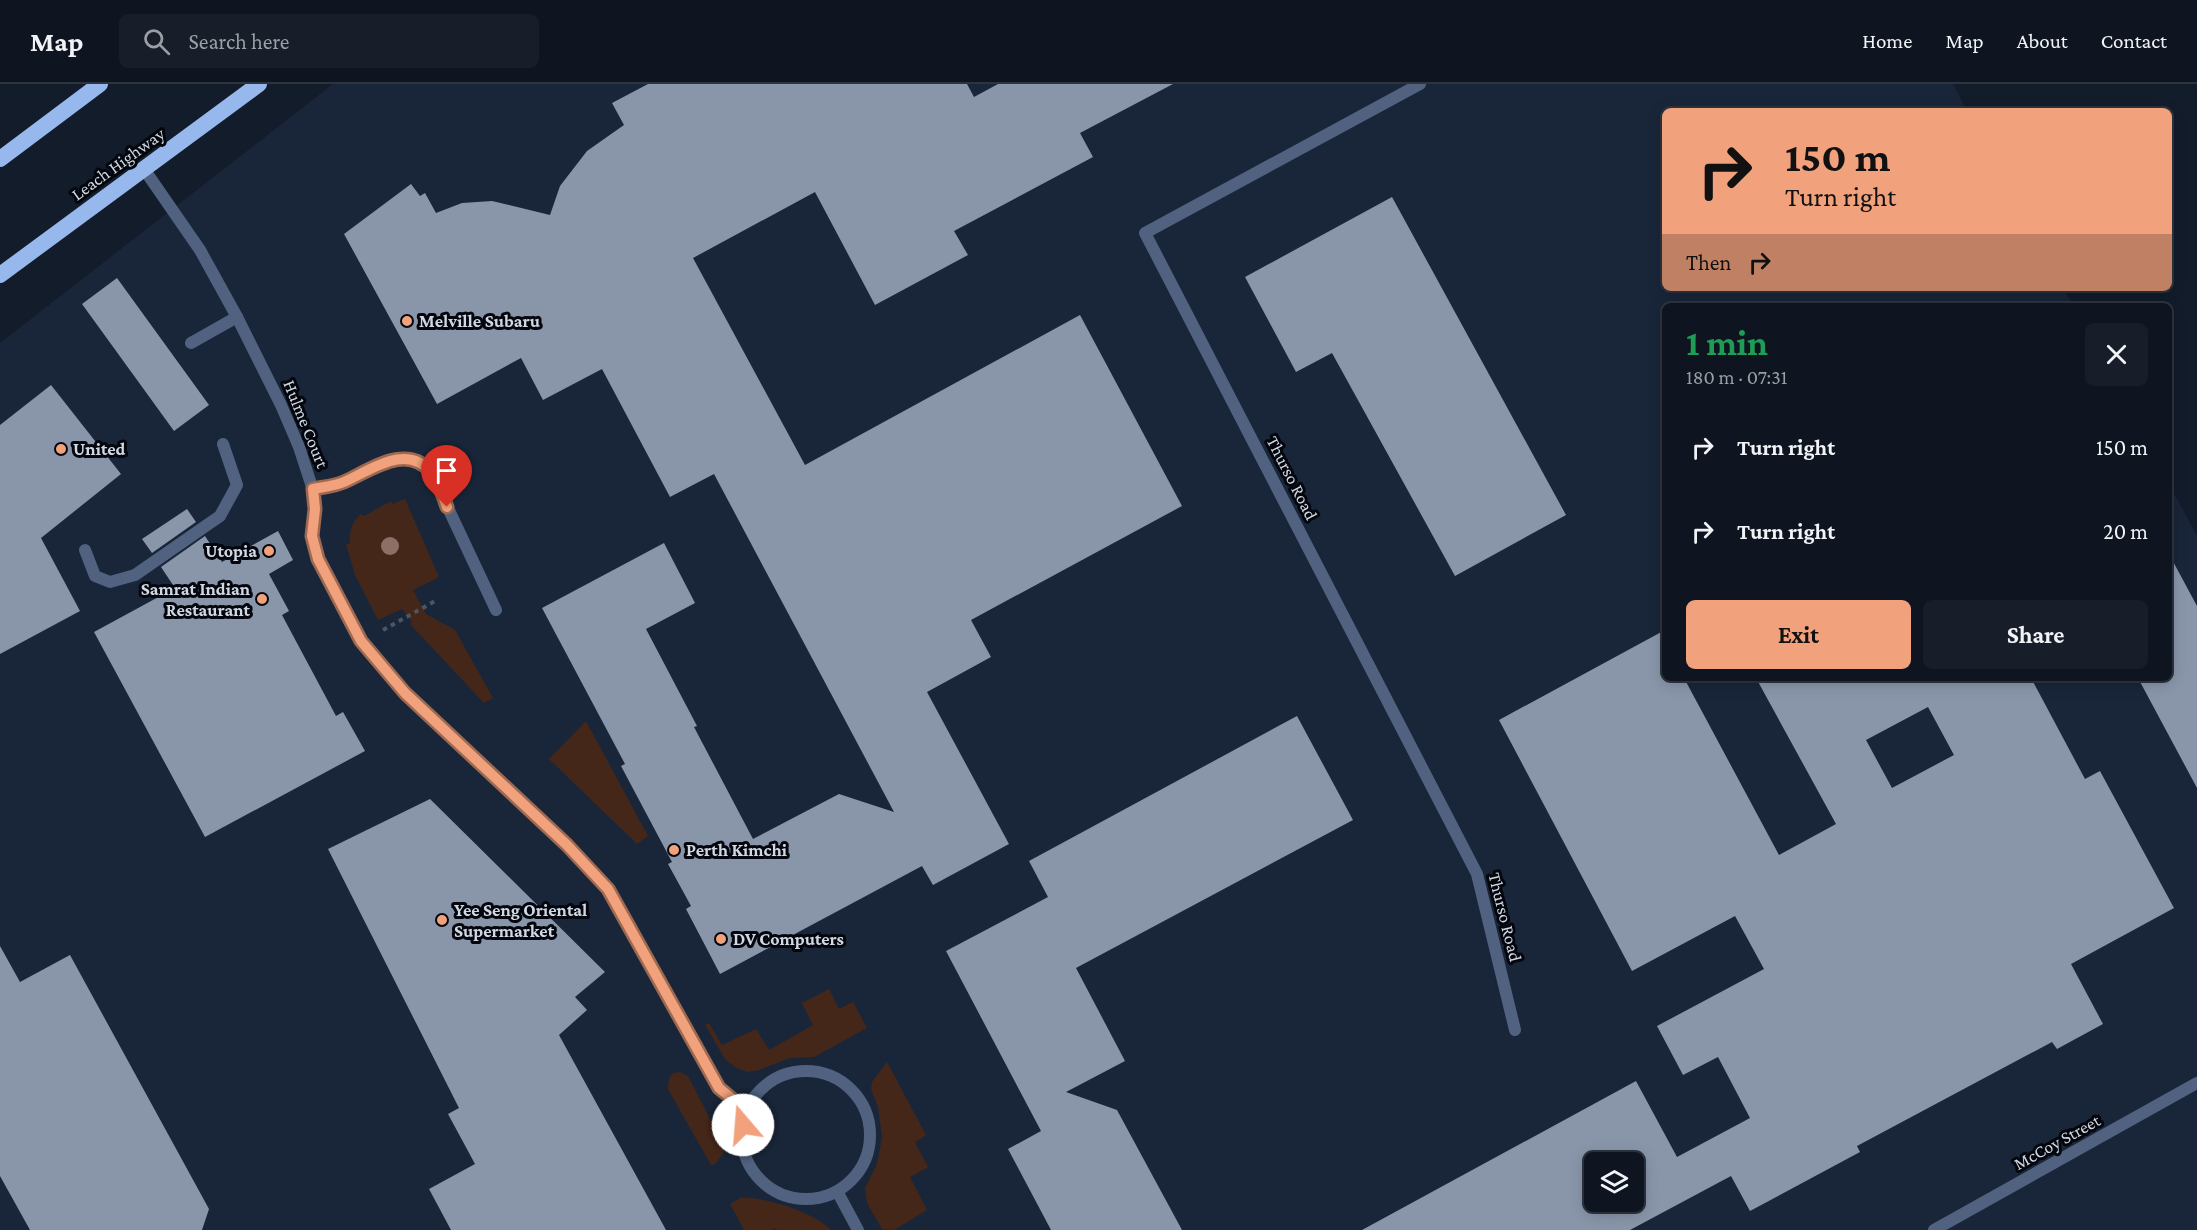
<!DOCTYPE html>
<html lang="en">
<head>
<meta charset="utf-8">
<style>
	body { margin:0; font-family:"Crimson Pro",serif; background:#171e29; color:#f1f3f6; height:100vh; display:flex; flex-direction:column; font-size:22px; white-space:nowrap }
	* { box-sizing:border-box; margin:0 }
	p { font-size:20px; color:#9b9fa5 }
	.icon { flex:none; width:33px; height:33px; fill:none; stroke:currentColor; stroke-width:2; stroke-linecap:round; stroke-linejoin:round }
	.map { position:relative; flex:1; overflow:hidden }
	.details { position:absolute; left:1662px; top:219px; width:510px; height:378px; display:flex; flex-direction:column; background:#0e1520; border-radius:9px; box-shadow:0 3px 15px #0003,0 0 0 2px #2e343e }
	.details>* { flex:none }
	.hud { position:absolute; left:1662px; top:24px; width:510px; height:183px; border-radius:9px; box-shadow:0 3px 15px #0003,0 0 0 2px #2e343e; background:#f1a17c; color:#111; overflow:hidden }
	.fabs { position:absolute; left:1584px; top:1068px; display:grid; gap:12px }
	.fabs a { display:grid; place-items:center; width:60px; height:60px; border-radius:9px; background:#0e1520; box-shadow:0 3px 15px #0003,0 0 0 2px #2e343e; font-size:30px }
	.pin { position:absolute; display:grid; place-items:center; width:51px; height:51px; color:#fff; margin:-62px -26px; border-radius:50% 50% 50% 0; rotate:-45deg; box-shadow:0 0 6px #0007 }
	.pin .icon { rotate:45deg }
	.me { position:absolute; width:66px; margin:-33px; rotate:342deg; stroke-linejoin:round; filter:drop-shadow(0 0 4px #0008) }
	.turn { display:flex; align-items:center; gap:21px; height:126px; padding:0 24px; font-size:27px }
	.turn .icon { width:78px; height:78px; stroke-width:2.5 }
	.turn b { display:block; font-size:42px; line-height:51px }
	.then { display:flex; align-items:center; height:57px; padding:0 24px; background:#0003; gap:12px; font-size:22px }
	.round { display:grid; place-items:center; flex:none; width:63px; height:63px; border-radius:9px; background:#171e29 }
	.headline { display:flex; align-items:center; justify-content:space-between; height:102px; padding:0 24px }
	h1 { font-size:36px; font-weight:700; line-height:45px; color:#1e9e55 }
	.button { display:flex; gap:12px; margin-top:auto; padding:12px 24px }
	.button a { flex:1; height:69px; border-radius:9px; background:#f1a17c; color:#111; font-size:24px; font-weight:700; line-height:69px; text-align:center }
	.button a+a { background:#171e29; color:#f1f3f6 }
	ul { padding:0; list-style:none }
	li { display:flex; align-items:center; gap:18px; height:84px; padding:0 24px }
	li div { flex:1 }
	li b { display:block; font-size:22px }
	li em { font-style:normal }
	header { display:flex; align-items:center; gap:36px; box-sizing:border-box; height:84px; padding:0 30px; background:#0e1520; border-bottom:2px solid #2e343e }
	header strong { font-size:28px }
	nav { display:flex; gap:33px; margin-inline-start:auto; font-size:21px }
	.search { width:420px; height:54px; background:#171e29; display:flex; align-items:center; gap:15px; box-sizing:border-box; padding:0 21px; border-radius:9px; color:#9b9fa5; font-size:22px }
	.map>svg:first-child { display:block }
	.built { fill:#192639; fill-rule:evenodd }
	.green { fill:#442719 }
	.building { fill:#8996aa; fill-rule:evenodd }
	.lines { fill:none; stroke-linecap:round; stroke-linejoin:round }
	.path { stroke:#4c5562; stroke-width:4; stroke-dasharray:4.5 4.5; stroke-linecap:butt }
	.service { stroke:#50627f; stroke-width:12 }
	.minor { stroke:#50627f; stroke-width:12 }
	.trunk { stroke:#96b8ec; stroke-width:16 }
	.tree { fill:#8e6f66 }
	.route-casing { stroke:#9d6951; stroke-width:15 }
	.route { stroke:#f1a17c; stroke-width:10 }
	.poi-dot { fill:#f1a17c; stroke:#04060d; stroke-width:2 }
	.labels { text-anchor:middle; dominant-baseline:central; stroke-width:6; stroke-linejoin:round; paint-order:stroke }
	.street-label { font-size:18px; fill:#d1d8e3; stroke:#04060d }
	.poi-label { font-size:18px; font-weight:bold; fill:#d1d8e3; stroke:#04060d; text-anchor:start }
</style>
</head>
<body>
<header>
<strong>Map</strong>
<div class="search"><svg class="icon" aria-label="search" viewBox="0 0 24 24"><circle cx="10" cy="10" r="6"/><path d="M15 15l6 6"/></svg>Search here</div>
<nav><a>Home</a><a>Map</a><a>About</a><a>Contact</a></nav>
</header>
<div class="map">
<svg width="2197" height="1146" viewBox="0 0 2197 1146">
	<rect width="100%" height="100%" fill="#121c2b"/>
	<path class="built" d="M333 0H1953L1967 27H1665V204H2063L2073 222H1665V594H2169V400L2197 452V1146H0V259ZM1594 1078H1634V1118H1594Z"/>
	<path class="green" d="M405 415 439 493 413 506 426 530 455 546 493 614 484 619 410 540 412 538 402 525 378 536 355 491 346 460H350C349 447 351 439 361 430L364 432 391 417 392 420Z
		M586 637 648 752 637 760 549 675Z
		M829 905 839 925 853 918 867 944 814 973 790 974 759 986 747 988 735 983 725 975 705 941 709 939 722 961 756 945 769 966 813 941 802 919Z
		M887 978 926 1051 915 1058 928 1083 910 1093 927 1126 894 1146 882 1145 867 1119 865 1104 877 1080 882 1053 878 1023 871 1005 872 998Z
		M680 988 688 992 724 1062 725 1067 715 1080 711 1081 668 1005 669 994 673 989Z
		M740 1114C763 1112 816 1129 831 1146H777L775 1144 771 1146H744L730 1120Z"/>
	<path class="building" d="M648 0H967L974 13 998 0H1173L1080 49 1093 73 954 147 968 171 875 221 815 108 693 174 805 381 1080 231 1182 422 971 536 991 573 927 608 1009 760 933 801 922 782 720 890 686 825 691 822 668 780 672 778 621 682 625 680 542 524 664 459 695 519 646 545 697 642 694 643 753 755 839 710 894 728 714 390 670 413 602 285 543 316 521 274 437 320 344 150 411 100 420 112 425 109 436 129 462 119 492 117 550 131 560 102 587 67 624 41 612 19Z
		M1392 113 1566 431 1455 492 1332 269 1296 288 1245 193Z
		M117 194 209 321 174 347 82 220Z
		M51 301 121 390 41 454 80 527 0 570V341Z
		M187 425 196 438 152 469 142 455Z
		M278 447 293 476 269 490 289 527 282 531 336 632 343 628 365 667 205 753 94 548 175 504 161 483 205 452 222 478Z
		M2169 470 2197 522V704L2138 594H2169Z
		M1665 546V594H1684L1779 771 1836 740 1756 594H2031L2085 695 2100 687 2174 824 2071 880 2103 940 2057 965 2052 958 1857 1062 1860 1068 1750 1127 1731 1092 1630 1146H1362L1636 997 1677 1073 1750 1034 1718 973 1683 991 1657 942 1764 885 1735 832 1632 887 1499 636ZM1928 623 1954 671 1892 704 1866 656ZM1594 1078H1634V1118H1594Z
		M1297 632 1353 736 1076 884 1125 977 1066 1008 1117 1026 1182 1146H1051L1008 1065 1041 1047 946 867 1048 813 1029 777Z
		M430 715 605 888 575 913 587 926 559 951 666 1146H451L429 1105 475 1080 448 1030 459 1024 328 765Z
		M0 862 20 898 70 871 209 1125 202 1146H30L0 1092Z"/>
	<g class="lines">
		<path class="path" d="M383 546 437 516"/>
		<path class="service" d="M191 259 237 233
			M313 406 342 399 382 379 398 375 418 376 432 390 496 526
			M85 466 95 492 110 498 135 491 220 432 237 401 223 360"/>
		<path class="minor" d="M1420 0 1145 149 1477 790 1515 946
			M144 85 200 166 237 233 281 321 299 363 313 406 315 425 312 452 319 475 361 557 405 609 582 776 608 805 719 1004 747 1027
			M742 1051a64 64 0 1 1 128 0a64 64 0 1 1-128 0Z
			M837 1107 858 1146
			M1934 1146 2197 999"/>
		<path class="trunk" d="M0 75 100 0
			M0 191 259 0"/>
	</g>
	<circle class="tree" cx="390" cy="462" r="9"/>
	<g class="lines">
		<g class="route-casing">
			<path id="route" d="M447 423C443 412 439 398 432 389 407 358 371 386 344 398 335 402 323 403 313 405L315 425 312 452 318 475 361 557 405 609 567 761 608 805 719 1004 747 1027 743 1041"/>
		</g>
		<use href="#route" class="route"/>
	</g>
	<g class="poi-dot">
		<circle cx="407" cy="237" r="6"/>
		<circle cx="61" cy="365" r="6"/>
		<circle cx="269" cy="467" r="6"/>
		<circle cx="262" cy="515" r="6"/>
		<circle cx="674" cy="766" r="6"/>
		<circle cx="442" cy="836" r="6"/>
		<circle cx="721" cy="855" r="6"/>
	</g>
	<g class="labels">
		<g class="street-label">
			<text transform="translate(118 80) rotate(-36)">Leach Highway</text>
			<text transform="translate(306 340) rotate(68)">Hulme Court</text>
			<text transform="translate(1292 394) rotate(63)">Thurso Road</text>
			<text transform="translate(1505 833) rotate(76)">Thurso Road</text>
			<text transform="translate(2057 1058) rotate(-29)">McCoy Street</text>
		</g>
		<g class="poi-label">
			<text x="419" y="237">Melville Subaru</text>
			<text x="73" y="365">United</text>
			<text x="257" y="467" text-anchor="end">Utopia</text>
			<text x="250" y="505" text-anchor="end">Samrat Indian<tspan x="250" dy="21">Restaurant</tspan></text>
			<text x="686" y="766">Perth Kimchi</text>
			<text x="454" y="826">Yee Seng Oriental<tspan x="454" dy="21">Supermarket</tspan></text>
			<text x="733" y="855">DV Computers</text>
		</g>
	</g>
</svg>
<div class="fabs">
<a><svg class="icon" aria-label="layers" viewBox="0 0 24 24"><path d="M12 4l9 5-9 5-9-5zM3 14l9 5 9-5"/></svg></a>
</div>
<div class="pin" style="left:447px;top:423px;background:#d93025"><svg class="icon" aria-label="arrive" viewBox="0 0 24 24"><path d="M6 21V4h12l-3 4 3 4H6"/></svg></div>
<svg class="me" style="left:743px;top:1041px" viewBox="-20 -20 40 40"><circle r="19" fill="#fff"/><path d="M0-13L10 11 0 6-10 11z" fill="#f1a17c"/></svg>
<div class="hud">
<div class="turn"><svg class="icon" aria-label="right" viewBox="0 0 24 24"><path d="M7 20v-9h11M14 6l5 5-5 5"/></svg><div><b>150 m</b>Turn right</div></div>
<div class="then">Then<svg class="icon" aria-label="right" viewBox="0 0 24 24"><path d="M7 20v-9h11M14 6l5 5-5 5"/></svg></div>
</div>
<section class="details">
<div class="headline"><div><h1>1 min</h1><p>180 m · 07:31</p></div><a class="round"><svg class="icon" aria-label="close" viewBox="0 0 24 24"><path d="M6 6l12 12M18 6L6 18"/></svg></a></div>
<ul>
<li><svg class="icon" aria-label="right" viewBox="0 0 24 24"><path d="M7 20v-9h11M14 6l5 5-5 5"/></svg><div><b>Turn right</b></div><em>150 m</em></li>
<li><svg class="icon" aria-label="right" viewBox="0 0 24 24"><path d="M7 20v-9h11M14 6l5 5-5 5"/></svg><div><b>Turn right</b></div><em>20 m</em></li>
</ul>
<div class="button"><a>Exit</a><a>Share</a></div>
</section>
</div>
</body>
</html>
